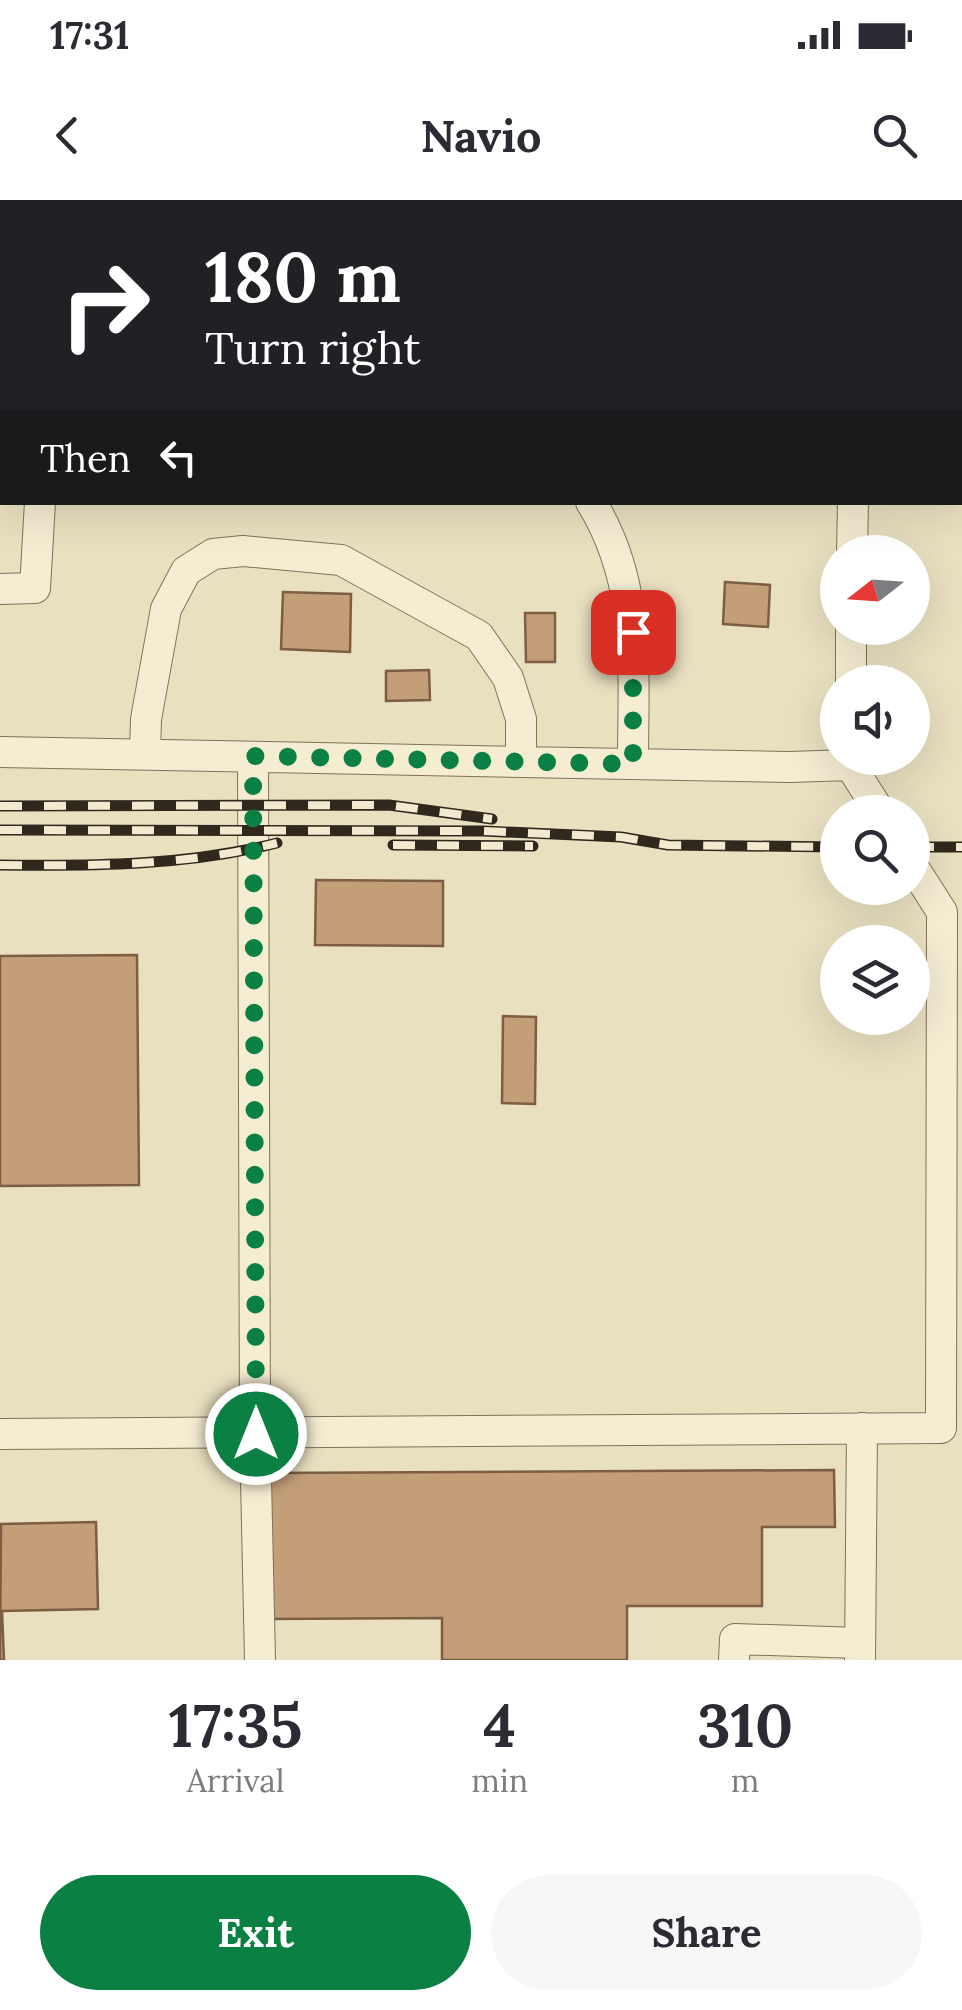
<!DOCTYPE html>
<html lang="en">
<head>
<meta charset="utf-8">
<style>
	body { margin:0; font-family:Lora,serif; background:#f7f7f7; color:#2b2b33; height:100vh; display:flex; flex-direction:column; font-size:38px; white-space:nowrap }
	* { box-sizing:border-box; margin:0 }
	p { font-size:32px; color:#7c7c81 }
	.icon { flex:none; width:55px; height:55px; fill:none; stroke:currentColor; stroke-width:2; stroke-linecap:round; stroke-linejoin:round }
	.map { position:relative; height:1460px; overflow:hidden }
	.drawer { display:flex; flex-direction:column; background:#fff; flex:1 }
	.drawer>* { flex:none }
	.hud { position:absolute; left:0px; top:0px; width:962px; height:305px; box-shadow:0 10px 40px #0002; background:#202124; color:#fff; overflow:hidden }
	.needle { width:65px; rotate:253deg }
	.controls { position:absolute; left:820px; top:335px; display:grid; gap:20px }
	.controls a { display:grid; place-items:center; width:110px; height:110px; border-radius:50%; background:#fff; box-shadow:0 10px 40px #0002; font-size:50px }
	.pin { position:absolute; display:grid; place-items:center; width:85px; height:85px; color:#fff; margin:-42px; border-radius:20px; box-shadow:0 5px 15px #0006 }
	.me { position:absolute; width:110px; margin:-55px; rotate:0deg; stroke-linejoin:round; filter:drop-shadow(0 0 8px #0008) }
	.turn { display:flex; align-items:center; gap:35px; height:210px; padding:0 40px; font-size:45px }
	.turn .icon { width:130px; height:130px; stroke-width:2.5 }
	.turn b { display:block; font-size:70px; line-height:85px }
	.then { display:flex; align-items:center; height:95px; padding:0 40px; background:#0003; gap:20px; font-size:38px }
	.eta { display:flex; justify-content:space-evenly; align-items:center; height:170px; text-align:center }
	.eta b { font-size:60px; font-weight:800; line-height:70px }
	.button { display:flex; gap:20px; margin-top:auto; padding:20px 40px }
	.button a { flex:1; height:115px; border-radius:60px; background:#0b8043; color:#fff; font-size:40px; font-weight:800; line-height:115px; text-align:center }
	.button a+a { background:#f7f7f7; color:#2b2b33 }
	.status { display:flex; justify-content:space-between; align-items:center; height:70px; padding:0 50px; background:#fff; direction:ltr }
	.status svg { height:28px; fill:currentColor }
	header { display:flex; justify-content:space-between; align-items:center; height:130px; padding:0 40px; background:#fff; font-size:45px; font-weight:800 }
	.map>svg:first-child { display:block }
	.building { fill:#c49e79; stroke:#7d5e42; stroke-width:2.5 }
	.lines { fill:none; stroke-linecap:round; stroke-linejoin:round }
	.minor-casing { stroke:#80715a; stroke-width:32 }
	.minor { stroke:#f5edd2; stroke-width:30 }
	.rail-casing { stroke:#31281d; stroke-width:11 }
	.rail { stroke:#f1eacf; stroke-width:8; stroke-dasharray:22; stroke-linecap:butt }
	.route { stroke:#0b8043; stroke-width:18; stroke-dasharray:0 32.4 }
</style>
</head>
<body>
<div class="status"><b>17:31</b><svg viewBox="0 0 49 12"><path d="M0 12V9h3v3zM5 12V6h3v6zM10 12V3h3v9zM15 12V0h3v12zM26 1h20v11H26zM47 4h2v5h-2z"/></svg></div>
<header><svg class="icon" aria-label="back" viewBox="0 0 24 24"><path d="M15 5l-7 7 7 7"/></svg>Navio<svg class="icon" aria-label="search" viewBox="0 0 24 24"><circle cx="10" cy="10" r="6"/><path d="M15 15l6 6"/></svg></header>
<div class="map">
<svg width="962" height="1460" viewBox="0 0 962 1460">
	<rect width="100%" height="100%" fill="#e9e0c0"/>
	<path class="building" d="M725 382 770 385 768 427 723 424Z
		M283 392 351 394 350 452 281 449Z
		M525 413H555V462H526Z
		M429 470 430 500 386 501V471Z
		M316 680 443 681V746L315 745Z
		M137 755 139 985 0 986V756Z
		M503 816 536 817 535 904 502 903Z
		M834 1270 835 1327H762V1406H627V1460H442V1418L267 1419 266 1273Z
		M96 1322 98 1409 2 1411 4 1460H0L1 1324Z"/>
	<g class="lines">
		<g class="minor-casing">
			<path id="minor" d="M553 0V2
				M856 2V0
				M0 228H2
				M591 302C642 384 633 472 633 564
				M852 352 853 302
				M0 389 35 388 40 302
				M851 482V428
				M0 552 789 567 850 565V558
				M145 554 146 519 166 409 186 371 213 354 243 351 341 360 479 436 508 478 521 519V562
				M253 557 255 1234 260 1460
				M850 565 880 612
				M0 1234 941 1228 942 712 912 665
				M734 1460 735 1439 860 1443
				M860 1460 862 1228"/>
		</g>
		<use href="#minor" class="minor"/>
		<g class="rail-casing">
			<path id="rail" d="M0 606 389 605 492 619
				M0 630 483 631 621 637 668 645 838 647
				M393 645 533 646
				M912 647H962
				M0 665C93 666 186 666 277 643"/>
		</g>
		<use href="#rail" class="rail"/>
	</g>
	<g class="lines">
		<path class="route" d="M256 1234 253 556 633 564V432"/>
	</g>
</svg>
<div class="controls">
<a><svg class="needle" viewBox="-14 -14 28 28"><path d="M0-13l5 13h-10z" fill="#e53935"/><path d="M0 13l5-13h-10z" fill="#7c7c81"/></svg></a>
<a><svg class="icon" aria-label="sound" viewBox="0 0 24 24"><path d="M4 9h4l5-4v14l-5-4H4zM17 9q2 3 0 6"/></svg></a>
<a><svg class="icon" aria-label="search" viewBox="0 0 24 24"><circle cx="10" cy="10" r="6"/><path d="M15 15l6 6"/></svg></a>
<a><svg class="icon" aria-label="layers" viewBox="0 0 24 24"><path d="M12 4l9 5-9 5-9-5zM3 14l9 5 9-5"/></svg></a>
</div>
<div class="pin" style="left:633px;top:432px;background:#d93025"><svg class="icon" aria-label="arrive" viewBox="0 0 24 24"><path d="M6 21V4h12l-3 4 3 4H6"/></svg></div>
<svg class="me" style="left:256px;top:1234px" viewBox="-20 -20 40 40"><circle r="17" fill="#0b8043" stroke="#fff" stroke-width="3"/><path d="M0-11L8 9 0 5-8 9z" fill="#fff"/></svg>
<div class="hud">
<div class="turn"><svg class="icon" aria-label="right" viewBox="0 0 24 24"><path d="M7 20v-9h11M14 6l5 5-5 5"/></svg><div><b>180 m</b>Turn right</div></div>
<div class="then">Then<svg class="icon" aria-label="left" viewBox="0 0 24 24"><path d="M17 20v-9H6M10 6l-5 5 5 5"/></svg></div>
</div>
</div>
<section class="drawer">
<div class="eta">
<div><b>17:35</b><p>Arrival</p></div>
<div><b>4</b><p>min</p></div>
<div><b>310</b><p>m</p></div>
</div>
<div class="button"><a>Exit</a><a>Share</a></div>
</section>
</body>
</html>
